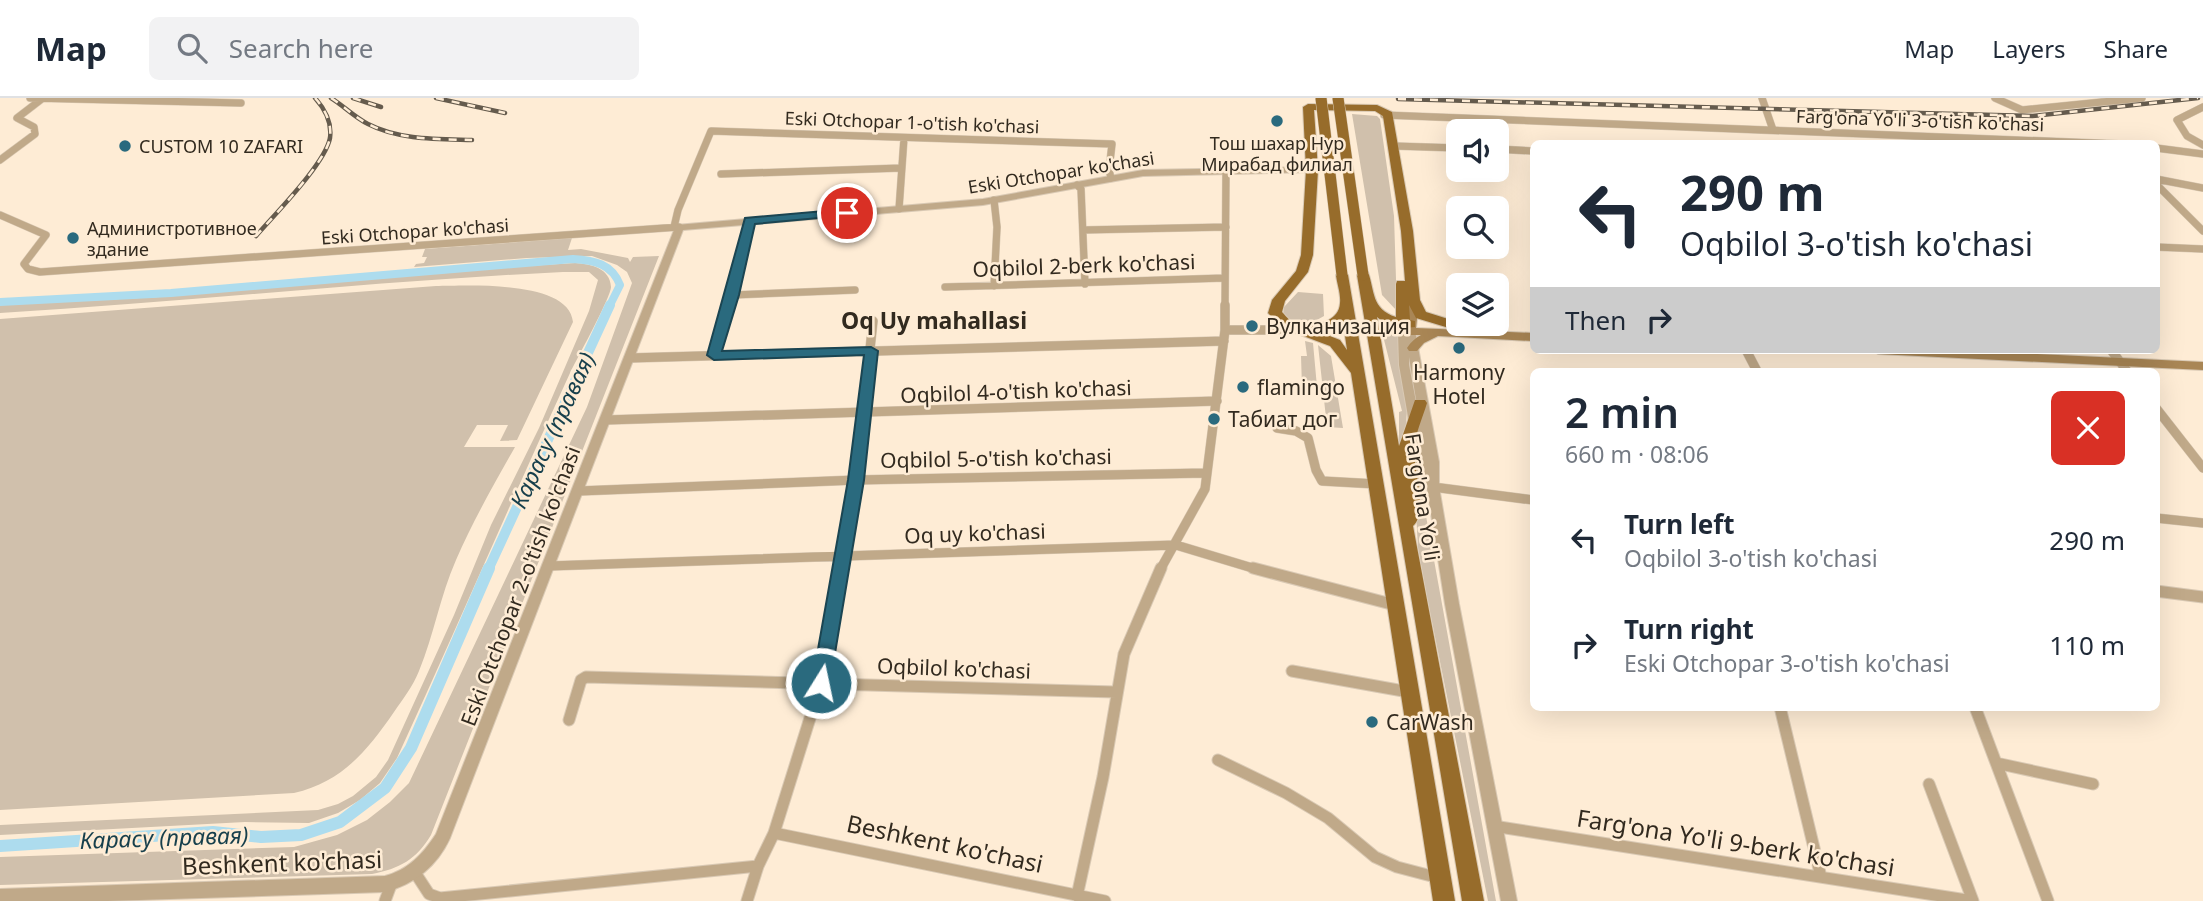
<!DOCTYPE html>
<html lang="en">
<head>
<meta charset="utf-8">
<style>
	body { margin:0; font-family:"Noto Sans",sans-serif; background:#f2f2f3; color:#1f2937; height:100vh; display:flex; flex-direction:column; font-size:26px; white-space:nowrap }
	* { box-sizing:border-box; margin:0 }
	p { font-size:23px; color:#747a83 }
	.icon { flex:none; width:38px; height:38px; fill:none; stroke:currentColor; stroke-width:2; stroke-linecap:round; stroke-linejoin:round }
	.map { position:relative; flex:1; overflow:hidden }
	.details { position:absolute; left:1530px; top:270px; width:630px; height:343px; display:flex; flex-direction:column; background:#fff; border-radius:10px; box-shadow:0 7px 28px #0002 }
	.details>* { flex:none }
	.top-card { position:absolute; left:1530px; top:42px; width:630px; height:214px; border-radius:10px; box-shadow:0 7px 28px #0002; background:#fff; color:#1f2937; overflow:hidden }
	.controls { position:absolute; left:1446px; top:21px; display:grid; gap:14px }
	.controls a { display:grid; place-items:center; width:63px; height:63px; border-radius:10px; background:#fff; box-shadow:0 7px 28px #0002; font-size:35px }
	.pin { position:absolute; display:grid; place-items:center; width:60px; height:60px; color:#fff; margin:-30px; border:4px solid #fff; border-radius:50%; box-shadow:0 2px 7px #0007 }
	.me { position:absolute; width:77px; margin:-38px; rotate:10deg; stroke-linejoin:round; filter:drop-shadow(0 0 5px #0008) }
	.turn { display:flex; align-items:center; gap:24px; height:147px; padding:0 35px; font-size:32px }
	.turn .icon { width:91px; height:91px; stroke-width:2.5 }
	.turn b { display:block; font-size:49px; line-height:60px }
	.then { display:flex; align-items:center; height:66px; padding:0 35px; background:#0003; gap:14px; font-size:26px }
	.round { display:grid; place-items:center; flex:none; width:74px; height:74px; border-radius:10px; background:#f2f2f3 }
	.head { display:flex; align-items:center; justify-content:space-between; height:119px; padding:0 35px }
	h1 { font-size:42px; font-weight:600; line-height:52px }
	ul { padding:0; list-style:none }
	li { display:flex; align-items:center; gap:21px; height:105px; padding:0 35px }
	li div { flex:1 }
	li b { display:block; font-size:26px }
	li em { font-style:normal }
	header { display:flex; align-items:center; gap:42px; box-sizing:border-box; height:98px; padding:0 35px; background:#fff; border-bottom:2px solid #e0e1e3 }
	header strong { font-size:33px }
	nav { display:flex; gap:38px; margin-inline-start:auto; font-size:24px }
	.search { width:490px; height:63px; background:#f2f2f3; display:flex; align-items:center; gap:18px; box-sizing:border-box; padding:0 24px; border-radius:10px; color:#747a83; font-size:26px }
	.map>svg:first-child { display:block }
	.green { fill:#d0c0ac }
	.lines { fill:none; stroke-linecap:round; stroke-linejoin:round }
	.canal-far2 { stroke:#addcee; stroke-width:8 }
	.canal-far1 { stroke:#addcee; stroke-width:10 }
	.canal { stroke:#addcee; stroke-width:12 }
	.minor-far2-casing { stroke:#d9c9b4; stroke-width:8 }
	.minor-far1-casing { stroke:#d9c9b4; stroke-width:10 }
	.minor-casing { stroke:#d9c9b4; stroke-width:13 }
	.tertiary-casing { stroke:#d9c9b4; stroke-width:2 }
	.secondary-casing { stroke:#d9c9b4; stroke-width:2 }
	.primary-casing { stroke:#d9c9b4; stroke-width:2 }
	.minor-far2 { stroke:#c0a989; stroke-width:7 }
	.minor-far1 { stroke:#c0a989; stroke-width:9 }
	.minor { stroke:#c0a989; stroke-width:11 }
	.tertiary { fill:#c0a989; fill-rule:evenodd }
	.secondary { fill:#a98655; fill-rule:evenodd }
	.primary { fill:#976c2b; fill-rule:evenodd }
	.rail-casing { stroke:#655b4d; stroke-width:4.5 }
	.rail { stroke:#feecd5; stroke-width:2.5; stroke-dasharray:8; stroke-linecap:butt }
	.primary-bridge-casing { stroke:#d9c9b4; stroke-width:12; stroke-linecap:butt }
	.primary-bridge { stroke:#976c2b; stroke-width:11 }
	.route { fill:#2a6a7e; stroke:#1b4552; stroke-width:2 }
	.poi-dot { fill:#2a6a7e; stroke:#feecd5; stroke-width:2.5 }
	.labels { text-anchor:middle; dominant-baseline:central; stroke-width:5; stroke-linejoin:round; paint-order:stroke }
	.far-street-label { font-size:18px; fill:#322a1f; stroke:#feecd5 }
	.far-poi-label { font-size:18px; fill:#322a1f; stroke:#feecd5; text-anchor:start }
	.street-label { font-size:21px; fill:#322a1f; stroke:#feecd5 }
	.poi-label { font-size:21px; fill:#322a1f; stroke:#feecd5; text-anchor:start }
	.neighbourhood-label { font-size:23px; font-weight:bold; fill:#322a1f; stroke:#feecd5 }
	.water-label { font-size:23px; font-style:italic; fill:#163f4c; stroke:#feecd5 }
	.near-street-label { font-size:24px; fill:#322a1f; stroke:#feecd5 }
</style>
</head>
<body>
<header>
<strong>Map</strong>
<div class="search"><svg class="icon" aria-label="search" viewBox="0 0 24 24"><circle cx="10" cy="10" r="6"/><path d="M15 15l6 6"/></svg>Search here</div>
<nav><a>Map</a><a>Layers</a><a>Share</a></nav>
</header>
<div class="map">
<svg width="2203" height="803" viewBox="0 0 2203 803">
	<rect width="100%" height="100%" fill="#feecd5"/>
	<path class="green" d="M1352 16 1377 18 1380 21 1394 118 1397 213 1382 197Z
		M572 140 568 152 581 151 628 160 630 164 633 159 659 158 431 737C417 761 399 771 372 776L0 787V759L294 749 337 737 367 722 390 704 409 685 587 309 632 185 627 174 617 167 592 158 527 160 414 169 416 166 424 165 427 159H422L425 151Z
		M575 165C591 166 610 170 611 189 611 199 577 261 570 275 511 403 456 532 397 660L380 685 360 702 338 715 309 725 245 724 0 737V727L318 712 338 706 353 698 376 679 388 662 454 517 491 427 539 330 589 213 598 182 589 174H563C375 183 188 204 0 215V207L160 199 463 172Z
		M436 188C466 188 569 181 573 224L517 342 500 343 508 327H477L464 349H515C494 386 473 423 456 462 440 498 434 537 419 573 413 588 403 601 394 614 367 653 342 684 294 695L0 712V221Z
		M1298 194 1323 196 1324 218 1308 227 1292 224 1283 216 1284 209Z
		M1379 222 1397 229 1407 311 1406 328 1399 356V314L1402 313Z
		M1305 243 1313 245 1317 289H1302L1301 258H1307Z
		M1318 247 1331 258 1343 330 1327 329Z
		M1412 341 1496 803H1488L1427 499 1418 450Z"/>
	<g class="lines">
		<path class="canal-far2" d="M0 204 171 195 573 161C594 162 612 166 620 187L609 209"/>
		<path class="canal-far1" d="M488 472 610 207"/>
		<path class="canal" d="M0 748 213 734 261 739 301 737 340 724 385 690 411 650 489 470"/>
		<g class="minor-far2-casing">
			<path id="minor-far2" d="M30 0 241 5
				M1762 0 1773 32
				M1995 0 2022 12 2142 0
				M2203 9 2177 22 2187 38 2203 47
				M1384 17 2119 46
				M1394 48 1458 50
				M2156 50 2203 56
				M1496 51 1533 53
				M0 62 35 36 34 29 17 20 43 0
				M721 76 901 70
				M2156 81 2203 90
				M2156 86 2203 133
				M1077 87 1081 91 1085 186
				M994 102 997 129 994 188
				M899 111 904 40
				M0 117 46 137 24 166 28 171 40 174 679 129
				M674 129 678 112 711 33 1112 46 1109 72 1111 80
				M1083 132 1226 129
				M2156 149 2203 151
				M945 189 1224 180
				M733 197 855 192
				M729 209 750 123
				M1225 209 1226 72"/>
		</g>
		<g class="minor-far1-casing">
			<path id="minor-far1" d="M1225 232H1277L1287 227
				M1746 252 1757 273
				M2111 252 2127 273
				M714 257 730 207
				M629 260 1224 243
				M2156 310 2203 370
				M606 322 1217 303
				M1277 330 1296 333 1308 340 1316 372 1322 383 1376 386
				M1433 389 1533 402
				M579 393 856 382 1205 375
				M2156 420 2203 425
				M549 468 1176 447 1259 472
				M840 472 856 382 873 223
				M1160 472 1205 391 1225 232V207"/>
		</g>
		<g class="minor-casing">
			<path id="minor" d="M1253 470 1395 507
				M2156 493 2203 499
				M1292 573 1409 594
				M1780 609 1821 779
				M1975 609 2048 803
				M569 622 581 582 586 579 1116 594
				M1218 662 1286 695 1328 720 1375 759 1397 769 1439 780
				M1996 665 2093 686
				M1493 728 1973 803 1929 686
				M774 735 1105 803
				M414 773 429 796 440 800 758 768
				M1077 798 1103 679 1124 556 1161 470
				M385 803 392 784
				M747 803 758 768 774 735 821 585 841 470"/>
		</g>
		<g class="tertiary-casing">
			<path id="tertiary" d="M1312 69 1316 72 1315 74 1143 78 983 107 683 132 450 740C437 768 415 786 385 794L108 803H0V791L385 778C408 772 423 756 436 736L676 127 983 101 1143 72Z
				M1410 230 1415 233 1439 364V389L1459 506 1517 803H1501L1445 506 1427 390 1419 381 1399 267 1398 234 1399 232ZM1409 259 1420 325 1409 267Z"/>
		</g>
		<g class="secondary-casing">
			<path id="secondary" d="M1413 198 1419 202 1416 230 1533 235V243L1438 238 1424 245 1417 253H1409L1407 250C1411 244 1415 240 1421 237H1410L1404 233 1407 202Z
				M1872 252H1956L2203 264V272L1878 256Z"/>
		</g>
		<g class="primary-casing">
			<path id="primary" d="M1308 6 1377 7 1392 14 1413 133 1420 202 1426 214 1464 226 1466 229 1459 233 1416 220 1409 207 1410 222 1415 223V229C1404 231 1385 226 1377 219L1399 348 1415 302H1425L1427 305C1423 319 1414 338 1414 353 1414 371 1428 415 1413 428L1484 803H1462L1357 177 1363 173 1368 174C1375 193 1371 211 1396 219V186L1397 183H1405L1401 133 1383 18 1375 13 1314 12 1318 72 1313 157 1308 174 1285 203 1282 214C1287 219 1292 227 1300 227 1315 228 1339 224 1340 205 1341 196 1337 186 1336 177L1342 173 1348 177 1455 803H1433L1351 275 1330 248 1282 230 1268 215 1272 202 1296 173 1301 157 1306 72 1303 9ZM1343 224 1347 252 1340 242 1317 233Z"/>
		</g>
		<use href="#minor-far2" class="minor-far2"/>
		<use href="#minor-far1" class="minor-far1"/>
		<use href="#minor" class="minor"/>
		<use href="#tertiary" class="tertiary"/>
		<use href="#secondary" class="secondary"/>
		<use href="#primary" class="primary"/>
		<g class="rail-casing">
			<path id="rail" d="M331 0C344 8 354 19 368 26 399 42 437 41 472 42
				M353 0 381 9
				M436 0 505 15
				M1398 1 2033 18 2198 0
				M256 138C274 117 325 66 330 40 332 25 325 11 315 0"/>
		</g>
		<use href="#rail" class="rail"/>
		<g class="primary-bridge-casing">
			<path id="primary-bridge" d="M1321 0 1342 177
				M1338 0 1363 177"/>
		</g>
		<use href="#primary-bridge" class="primary-bridge"/>
	</g>
	<path class="route" d="M847 111 853 115 851 117 755 126 739 197 722 253 871 249 878 253 864 382 830 585 828 590 821 593 815 590 812 585 848 382 864 257 714 262 707 257 745 120Z"/>
	<g class="poi-dot">
		<circle cx="1277" cy="23" r="7"/>
		<circle cx="125" cy="48" r="7"/>
		<circle cx="73" cy="140" r="7"/>
		<circle cx="1252" cy="228" r="7"/>
		<circle cx="1459" cy="250" r="7"/>
		<circle cx="1243" cy="289" r="7"/>
		<circle cx="1214" cy="321" r="7"/>
		<circle cx="1372" cy="624" r="7"/>
	</g>
	<g class="labels">
		<g class="far-street-label">
			<text transform="translate(1920 22) rotate(2)">Farg'ona Yo'li 3-o'tish ko'chasi</text>
			<text transform="translate(912 24) rotate(2)">Eski Otchopar 1-o'tish ko'chasi</text>
			<text transform="translate(1061 74) rotate(-9)">Eski Otchopar ko'chasi</text>
			<text transform="translate(415 133) rotate(-4)">Eski Otchopar ko'chasi</text>
		</g>
		<g class="far-poi-label">
			<text x="1277" y="45" text-anchor="middle">Тош шахар Нур<tspan x="1277" dy="21">Мирабад филиал</tspan></text>
			<text x="139" y="48">CUSTOM 10 ZAFARI</text>
			<text x="87" y="130">Администротивное<tspan x="87" dy="21">здание</tspan></text>
		</g>
		<g class="street-label">
			<text transform="translate(1084 167) rotate(-2)">Oqbilol 2-berk ko'chasi</text>
			<text transform="translate(1016 293) rotate(-2)">Oqbilol 4-o'tish ko'chasi</text>
			<text transform="translate(996 360) rotate(-1)">Oqbilol 5-o'tish ko'chasi</text>
			<text transform="translate(1423 399) rotate(81)">Farg'ona Yo'li</text>
			<text transform="translate(975 435) rotate(-2)">Oq uy ko'chasi</text>
			<text transform="translate(520 488) rotate(-69)">Eski Otchopar 2-o'tish ko'chasi</text>
			<text transform="translate(954 570) rotate(2)">Oqbilol ko'chasi</text>
		</g>
		<g class="poi-label">
			<text x="1266" y="228">Вулканизация</text>
			<text x="1459" y="274" text-anchor="middle">Harmony<tspan x="1459" dy="24">Hotel</tspan></text>
			<text x="1257" y="289">flamingo</text>
			<text x="1228" y="321">Табиат дог</text>
			<text x="1386" y="624">CarWash</text>
		</g>
		<g class="neighbourhood-label">
			<text x="934" y="222">Oq Uy mahallasi</text>
		</g>
		<g class="water-label">
			<text transform="translate(552 332) rotate(-65)">Карасу (правая)</text>
			<text transform="translate(164 739) rotate(-2)">Карасу (правая)</text>
		</g>
		<g class="near-street-label">
			<text transform="translate(1736 744) rotate(9)">Farg'ona Yo'li 9-berk ko'chasi</text>
			<text transform="translate(945 745) rotate(12)">Beshkent ko'chasi</text>
			<text transform="translate(282 764) rotate(-2)">Beshkent ko'chasi</text>
		</g>
	</g>
</svg>
<div class="controls">
<a><svg class="icon" aria-label="sound" viewBox="0 0 24 24"><path d="M4 9h4l5-4v14l-5-4H4zM17 9q2 3 0 6"/></svg></a>
<a><svg class="icon" aria-label="search" viewBox="0 0 24 24"><circle cx="10" cy="10" r="6"/><path d="M15 15l6 6"/></svg></a>
<a><svg class="icon" aria-label="layers" viewBox="0 0 24 24"><path d="M12 4l9 5-9 5-9-5zM3 14l9 5 9-5"/></svg></a>
</div>
<div class="pin" style="left:847px;top:115px;background:#d93025"><svg class="icon" aria-label="arrive" viewBox="0 0 24 24"><path d="M6 21V4h12l-3 4 3 4H6"/></svg></div>
<svg class="me" style="left:821px;top:585px" viewBox="-20 -20 40 40"><circle r="17" fill="#2a6a7e" stroke="#fff" stroke-width="3"/><path d="M0-11L8 9 0 5-8 9z" fill="#fff"/></svg>
<div class="top-card">
<div class="turn"><svg class="icon" aria-label="left" viewBox="0 0 24 24"><path d="M17 20v-9H6M10 6l-5 5 5 5"/></svg><div><b>290 m</b>Oqbilol 3-o'tish ko'chasi</div></div>
<div class="then">Then<svg class="icon" aria-label="right" viewBox="0 0 24 24"><path d="M7 20v-9h11M14 6l5 5-5 5"/></svg></div>
</div>
<section class="details">
<div class="head"><div><h1>2 min</h1><p>660 m · 08:06</p></div><a class="round" style="background:#d93025;color:#fff"><svg class="icon" aria-label="close" viewBox="0 0 24 24"><path d="M6 6l12 12M18 6L6 18"/></svg></a></div>
<ul>
<li><svg class="icon" aria-label="left" viewBox="0 0 24 24"><path d="M17 20v-9H6M10 6l-5 5 5 5"/></svg><div><b>Turn left</b><p>Oqbilol 3-o'tish ko'chasi</p></div><em>290 m</em></li>
<li><svg class="icon" aria-label="right" viewBox="0 0 24 24"><path d="M7 20v-9h11M14 6l5 5-5 5"/></svg><div><b>Turn right</b><p>Eski Otchopar 3-o'tish ko'chasi</p></div><em>110 m</em></li>
</ul>
</section>
</div>
</body>
</html>
